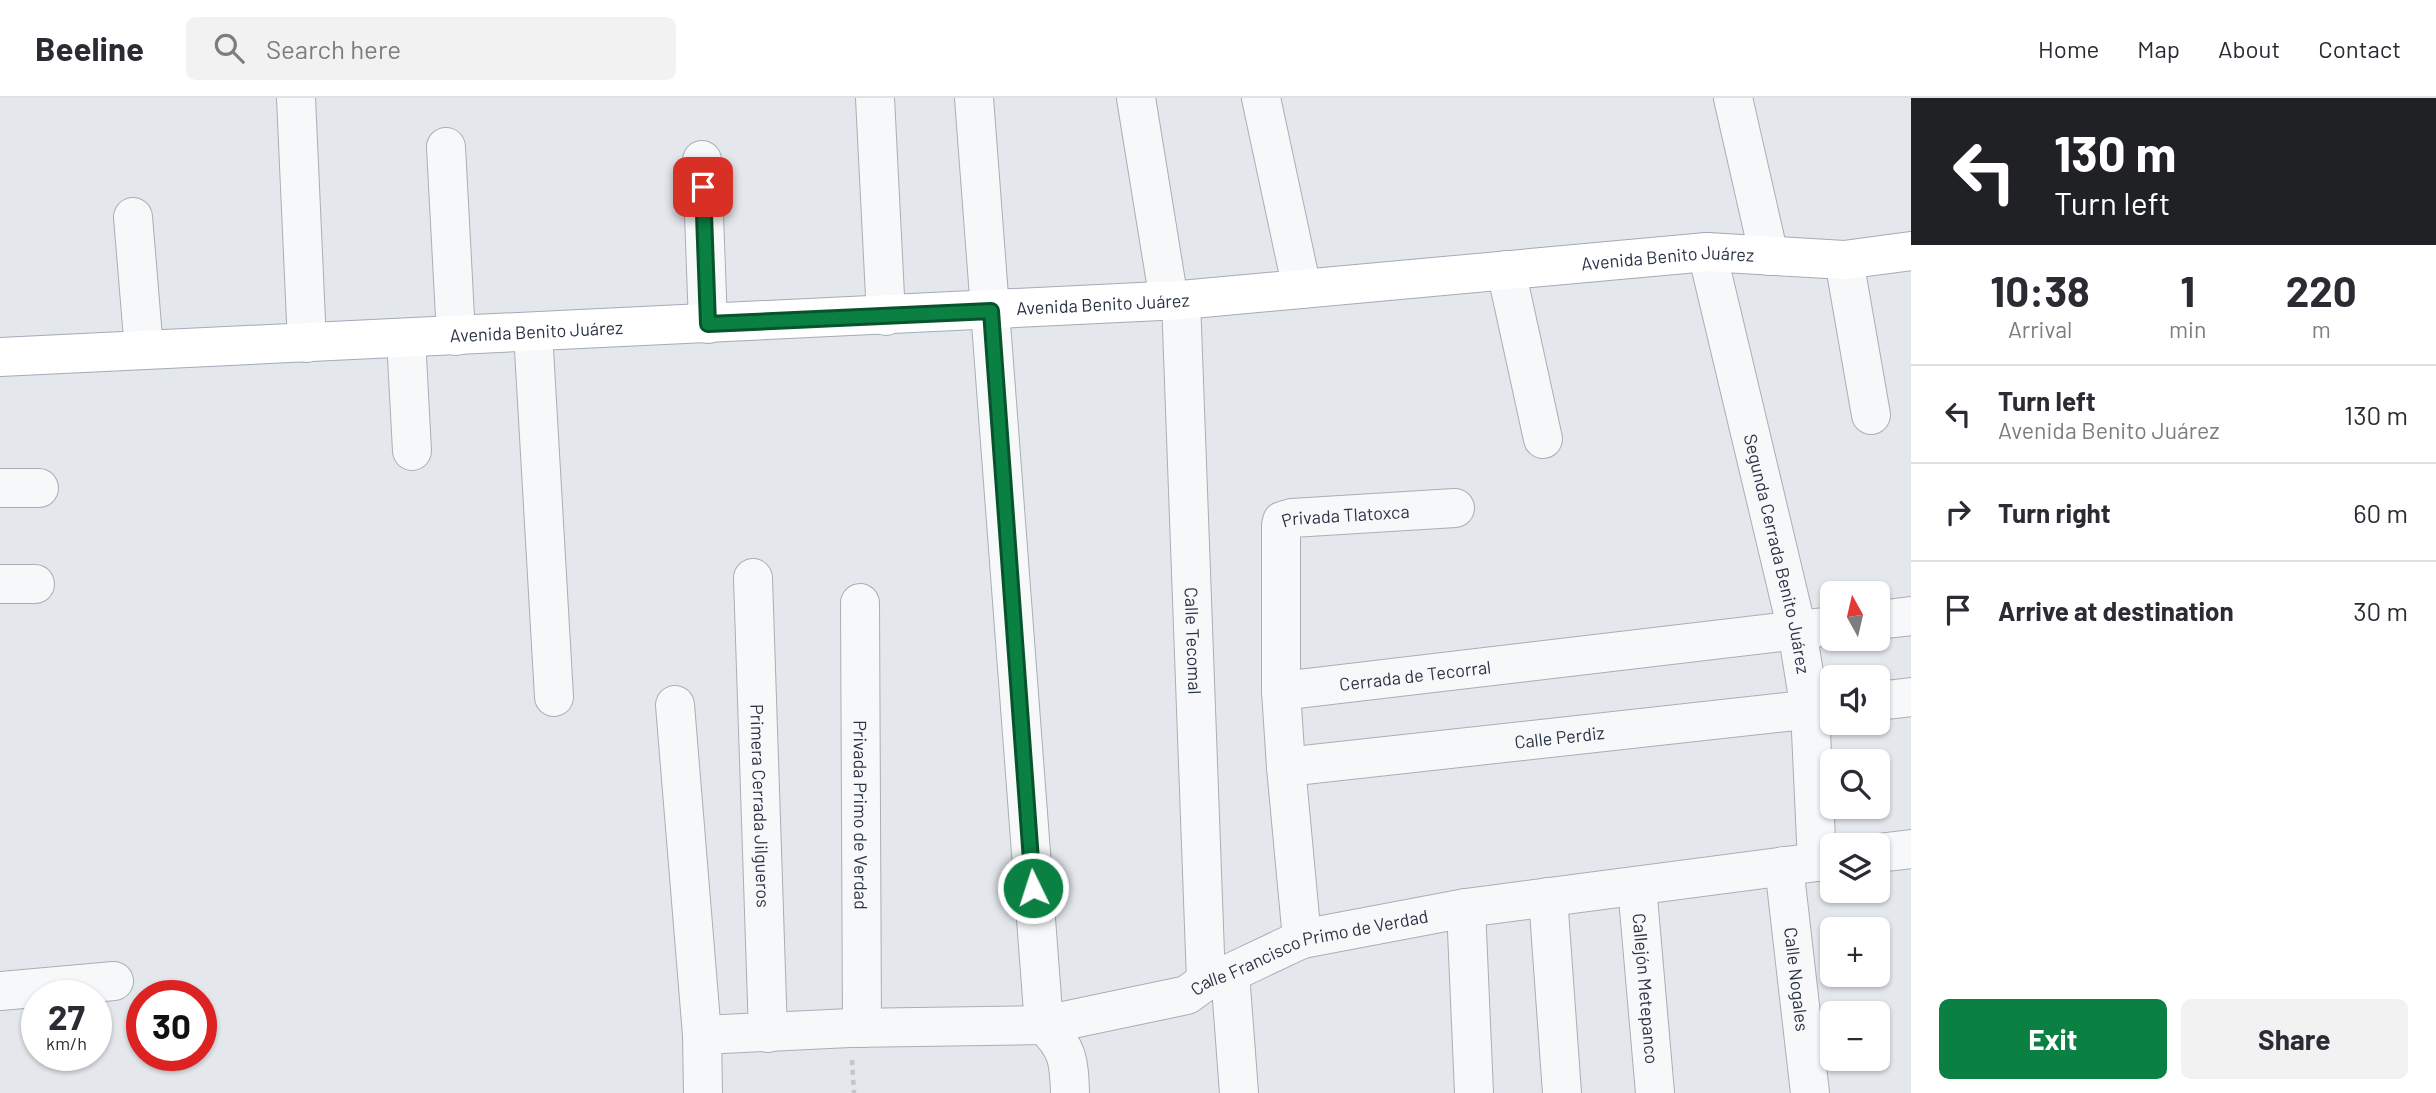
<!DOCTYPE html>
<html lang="en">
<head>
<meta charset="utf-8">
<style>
	body { margin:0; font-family:Barlow,sans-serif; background:#f2f2f3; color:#2b2b33; height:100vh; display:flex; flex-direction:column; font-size:26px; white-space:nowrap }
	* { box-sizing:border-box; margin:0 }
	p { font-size:23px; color:#7c7c81 }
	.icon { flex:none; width:38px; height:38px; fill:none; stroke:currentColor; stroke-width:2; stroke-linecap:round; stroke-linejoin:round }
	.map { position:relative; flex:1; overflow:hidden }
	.panel { display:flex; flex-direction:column; background:#fff; width:525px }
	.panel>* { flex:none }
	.hud { background:#202124; color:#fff; overflow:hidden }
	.needle { width:46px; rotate:352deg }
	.fabs { position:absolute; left:1820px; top:483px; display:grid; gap:14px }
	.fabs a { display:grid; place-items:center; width:70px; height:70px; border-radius:10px; background:#fff; box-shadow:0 2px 5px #0004; font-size:35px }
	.speed { position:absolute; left:21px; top:882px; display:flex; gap:14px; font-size:35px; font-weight:700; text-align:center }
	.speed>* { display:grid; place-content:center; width:91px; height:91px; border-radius:50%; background:#fff; box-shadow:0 2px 5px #0004; line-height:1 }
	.speed small { font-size:18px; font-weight:400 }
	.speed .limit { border:10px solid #d22; background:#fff; color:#111 }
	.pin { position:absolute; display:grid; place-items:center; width:60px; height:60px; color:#fff; margin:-30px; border-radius:14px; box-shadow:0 4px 10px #0006 }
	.me { position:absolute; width:77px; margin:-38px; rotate:356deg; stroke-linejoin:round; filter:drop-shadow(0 0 5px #0008) }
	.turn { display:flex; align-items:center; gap:24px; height:147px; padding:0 28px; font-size:32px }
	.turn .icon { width:91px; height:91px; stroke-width:2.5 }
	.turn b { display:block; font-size:49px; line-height:60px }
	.eta { display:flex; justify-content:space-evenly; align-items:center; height:119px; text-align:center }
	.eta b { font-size:42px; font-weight:700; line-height:49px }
	.action { display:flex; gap:14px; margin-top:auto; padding:14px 28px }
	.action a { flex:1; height:80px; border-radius:10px; background:#0b8043; color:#fff; font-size:28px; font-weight:700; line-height:80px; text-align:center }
	.action a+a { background:#f2f2f3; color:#2b2b33 }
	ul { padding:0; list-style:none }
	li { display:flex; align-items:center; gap:21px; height:98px; padding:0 28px; border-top:2px solid #e1e1e2 }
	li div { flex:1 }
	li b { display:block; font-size:26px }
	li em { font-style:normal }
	header { display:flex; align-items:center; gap:42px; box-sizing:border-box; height:98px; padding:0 35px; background:#fff; border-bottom:2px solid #e1e1e2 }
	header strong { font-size:33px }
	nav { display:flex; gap:38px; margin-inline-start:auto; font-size:24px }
	.search { width:490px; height:63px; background:#f2f2f3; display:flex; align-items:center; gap:18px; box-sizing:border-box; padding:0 24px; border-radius:10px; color:#7c7c81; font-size:26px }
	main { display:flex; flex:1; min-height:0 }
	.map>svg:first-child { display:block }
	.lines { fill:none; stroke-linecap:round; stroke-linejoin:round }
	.minor-casing { stroke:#a9aeb7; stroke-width:40 }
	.major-casing { stroke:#a3abb8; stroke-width:40 }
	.path { stroke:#c2c5cb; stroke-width:4.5; stroke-dasharray:5 5; stroke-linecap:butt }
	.minor { stroke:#f7f8fa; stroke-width:38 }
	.major { stroke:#fff; stroke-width:38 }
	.route-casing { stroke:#07532c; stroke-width:18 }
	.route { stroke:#0b8043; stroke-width:12 }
	.labels { text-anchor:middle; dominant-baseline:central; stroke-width:6; stroke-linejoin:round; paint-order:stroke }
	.street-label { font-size:18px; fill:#2b3445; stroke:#f4f6f9 }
</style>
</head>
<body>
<header>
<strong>Beeline</strong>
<div class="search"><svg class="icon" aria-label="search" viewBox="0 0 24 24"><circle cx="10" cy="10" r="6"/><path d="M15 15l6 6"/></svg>Search here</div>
<nav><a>Home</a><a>Map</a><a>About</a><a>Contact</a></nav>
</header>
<main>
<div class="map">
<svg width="1911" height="995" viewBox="0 0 1911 995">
	<rect width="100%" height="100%" fill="#e4e7ec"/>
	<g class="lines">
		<g class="minor-casing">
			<g id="minor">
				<path d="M296 0 307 245"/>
				<path d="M875 0 886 218"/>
				<path d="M974 0 1044 927C1068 950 1069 963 1070 995"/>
				<path d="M1136 0 1169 203"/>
				<path d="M1261 0 1302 191"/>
				<path d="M1733 0 1769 158"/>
				<path d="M446 49 456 238"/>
				<path d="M702 62 708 226"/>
				<path d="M133 119 144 252"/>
				<path id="s1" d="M1707 154 1797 532 1810 612 1817 764"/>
				<path d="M1844 162 1871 317"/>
				<path d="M1506 172 1543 341"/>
				<path id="s2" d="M1181 202 1206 883"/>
				<path d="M533 234 554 599"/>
				<path d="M406 240 412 353"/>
				<path d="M0 390H39"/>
				<path id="s3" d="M753 480 768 935"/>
				<path d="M0 486H35"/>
				<path id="s4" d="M860 505 862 930"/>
				<path d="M1878 522 1911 518"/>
				<path id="s5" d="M1281 593 1832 528"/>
				<path d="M1878 603 1911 599"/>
				<path d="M675 607 702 937 703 995"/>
				<path id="s6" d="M1286 669 1832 609"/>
				<path d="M1878 755 1911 751"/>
				<path id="s7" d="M1784 768 1810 995"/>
				<path id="s8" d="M1637 788 1655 995"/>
				<path d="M1548 799 1562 995"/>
				<path d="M1466 810 1474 995"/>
				<path id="s9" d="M1302 841 1286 669 1281 593V427L1282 423 1292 420 1455 410"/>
				<path d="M1230 875 1239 995"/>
				<path d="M0 893 114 883"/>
				<path id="s10" d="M702 937 850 930 1044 927 1187 897 1206 883 1230 875 1302 841 1466 810 1832 762"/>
			</g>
		</g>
		<g class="major-casing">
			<g id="major">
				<path id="s11" d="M0 259 1181 202 1707 154 1844 162 1911 153"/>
			</g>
		</g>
		<path class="path" d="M852 962 854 995"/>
		<use href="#minor" class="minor"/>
		<use href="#major" class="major"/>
	</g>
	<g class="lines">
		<g class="route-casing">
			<path id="route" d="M703 89 708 226 991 213 1033 790"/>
		</g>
		<use href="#route" class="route"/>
	</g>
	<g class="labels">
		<g class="street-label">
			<text stroke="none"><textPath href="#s11" startOffset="1671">Avenida Benito Juárez</textPath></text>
			<text stroke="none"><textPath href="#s11" startOffset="1104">Avenida Benito Juárez</textPath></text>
			<text stroke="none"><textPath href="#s11" startOffset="537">Avenida Benito Juárez</textPath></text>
			<text stroke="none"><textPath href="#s9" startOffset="483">Privada Tlatoxca</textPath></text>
			<text stroke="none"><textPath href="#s1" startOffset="310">Segunda Cerrada Benito Juárez</textPath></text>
			<text stroke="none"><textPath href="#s2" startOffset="341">Calle Tecomal</textPath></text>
			<text stroke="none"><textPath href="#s5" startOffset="135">Cerrada de Tecorral</textPath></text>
			<text stroke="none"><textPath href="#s6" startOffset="275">Calle Perdiz</textPath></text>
			<text stroke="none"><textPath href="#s3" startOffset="228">Primera Cerrada Jilgueros</textPath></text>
			<text stroke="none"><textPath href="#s4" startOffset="212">Privada Primo de Verdad</textPath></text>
			<text stroke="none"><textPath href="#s10" startOffset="620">Calle Francisco Primo de Verdad</textPath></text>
			<text stroke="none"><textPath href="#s7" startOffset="114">Calle Nogales</textPath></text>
			<text stroke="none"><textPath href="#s8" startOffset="103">Callejón Metepanco</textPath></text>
		</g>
	</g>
</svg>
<div class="fabs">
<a><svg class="needle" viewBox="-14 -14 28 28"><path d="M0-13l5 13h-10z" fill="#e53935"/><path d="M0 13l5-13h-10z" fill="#7c7c81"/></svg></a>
<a><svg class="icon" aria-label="sound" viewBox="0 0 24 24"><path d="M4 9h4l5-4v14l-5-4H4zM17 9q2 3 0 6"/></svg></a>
<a><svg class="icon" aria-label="search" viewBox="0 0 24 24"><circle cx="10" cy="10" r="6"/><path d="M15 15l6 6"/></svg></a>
<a><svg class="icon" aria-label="layers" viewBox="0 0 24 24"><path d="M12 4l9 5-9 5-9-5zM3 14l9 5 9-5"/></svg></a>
<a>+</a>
<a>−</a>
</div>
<div class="speed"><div>27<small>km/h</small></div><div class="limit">30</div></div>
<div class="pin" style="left:703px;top:89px;background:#d93025"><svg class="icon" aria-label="arrive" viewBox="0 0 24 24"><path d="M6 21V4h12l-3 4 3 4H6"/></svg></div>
<svg class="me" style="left:1033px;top:790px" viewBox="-20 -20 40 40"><circle r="17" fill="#0b8043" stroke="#fff" stroke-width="3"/><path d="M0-11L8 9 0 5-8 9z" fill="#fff"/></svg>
</div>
<section class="panel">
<div class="hud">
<div class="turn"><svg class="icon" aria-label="left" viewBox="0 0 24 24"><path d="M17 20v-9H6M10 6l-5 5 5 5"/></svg><div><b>130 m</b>Turn left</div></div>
</div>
<div class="eta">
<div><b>10:38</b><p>Arrival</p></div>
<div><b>1</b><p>min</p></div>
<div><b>220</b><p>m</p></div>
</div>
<ul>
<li><svg class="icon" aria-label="left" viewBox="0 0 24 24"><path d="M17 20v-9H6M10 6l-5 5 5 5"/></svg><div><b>Turn left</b><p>Avenida Benito Juárez</p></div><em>130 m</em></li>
<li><svg class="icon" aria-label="right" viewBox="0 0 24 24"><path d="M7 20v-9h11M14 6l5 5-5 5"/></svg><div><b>Turn right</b></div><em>60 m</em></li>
<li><svg class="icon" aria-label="arrive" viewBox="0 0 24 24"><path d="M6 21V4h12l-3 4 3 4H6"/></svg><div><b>Arrive at destination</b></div><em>30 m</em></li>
</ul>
<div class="action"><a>Exit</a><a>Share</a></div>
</section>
</main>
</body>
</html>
